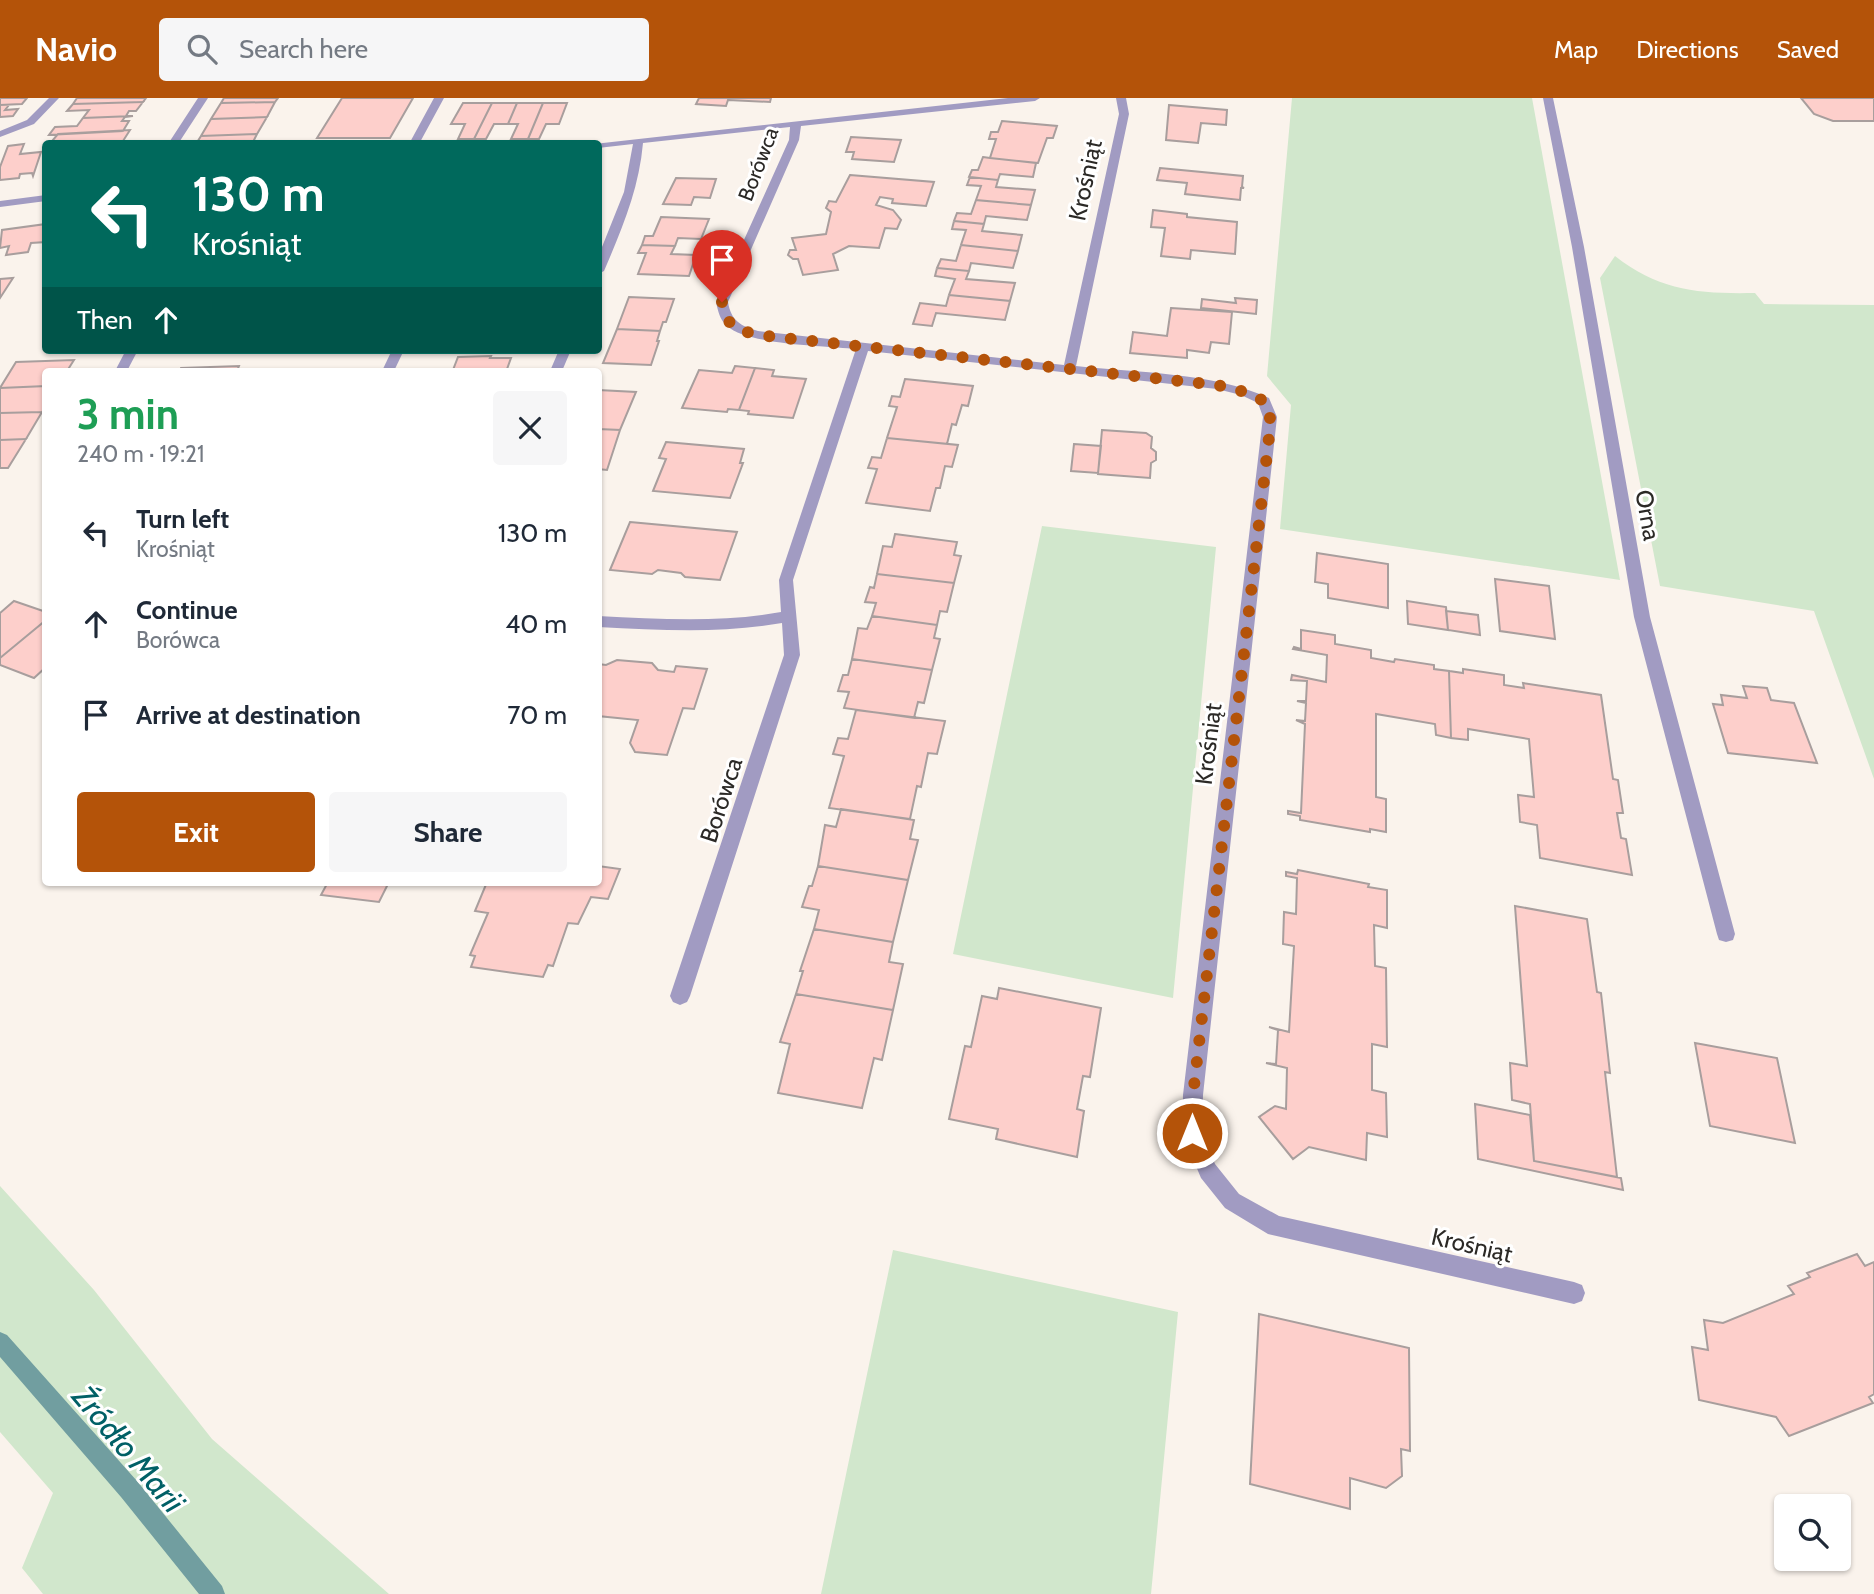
<!DOCTYPE html>
<html lang="en">
<head>
<meta charset="utf-8">
<style>
	body { margin:0; font-family:Cabin,sans-serif; background:#f6f6f7; color:#1f2937; height:100vh; display:flex; flex-direction:column; font-size:26px; white-space:nowrap }
	* { box-sizing:border-box; margin:0 }
	p { font-size:23px; color:#747a83 }
	.icon { flex:none; width:38px; height:38px; fill:none; stroke:currentColor; stroke-width:2; stroke-linecap:round; stroke-linejoin:round }
	.map { position:relative; flex:1; overflow:hidden }
	.drawer { position:absolute; left:42px; top:270px; width:560px; height:518px; display:flex; flex-direction:column; background:#fff; border-radius:7px; box-shadow:0 2px 5px #0004 }
	.drawer>* { flex:none }
	.banner { position:absolute; left:42px; top:42px; width:560px; height:214px; border-radius:7px; box-shadow:0 2px 5px #0004; background:#00695c; color:#fff; overflow:hidden }
	.buttons { position:absolute; left:1774px; top:1396px; display:grid; gap:14px }
	.buttons a { display:grid; place-items:center; width:77px; height:77px; border-radius:7px; background:#fff; box-shadow:0 2px 5px #0004; font-size:35px }
	.pin { position:absolute; display:grid; place-items:center; width:60px; height:60px; color:#fff; margin:-72px -30px; border-radius:50% 50% 50% 0; rotate:-45deg; box-shadow:0 0 7px #0007 }
	.pin .icon { rotate:45deg }
	.me { position:absolute; width:77px; margin:-38px; rotate:0deg; stroke-linejoin:round; filter:drop-shadow(0 0 5px #0008) }
	.turn { display:flex; align-items:center; gap:24px; height:147px; padding:0 35px; font-size:32px }
	.turn .icon { width:91px; height:91px; stroke-width:2.5 }
	.turn b { display:block; font-size:49px; line-height:60px }
	.then { display:flex; align-items:center; height:66px; padding:0 35px; background:#0003; gap:14px; font-size:26px }
	.round { display:grid; place-items:center; flex:none; width:74px; height:74px; border-radius:7px; background:#f6f6f7 }
	.headline { display:flex; align-items:center; justify-content:space-between; height:119px; padding:0 35px }
	h1 { font-size:42px; font-weight:700; line-height:52px; color:#1e9e55 }
	.primary-button { display:flex; gap:14px; margin-top:auto; padding:14px 35px }
	.primary-button a { flex:1; height:80px; border-radius:7px; background:#b45309; color:#fff; font-size:28px; font-weight:700; line-height:80px; text-align:center }
	.primary-button a+a { background:#f6f6f7; color:#1f2937 }
	ul { padding:0; list-style:none }
	li { display:flex; align-items:center; gap:21px; height:91px; padding:0 35px }
	li div { flex:1 }
	li b { display:block; font-size:26px }
	li em { font-style:normal }
	header { display:flex; align-items:center; gap:42px; box-sizing:border-box; height:98px; padding:0 35px; background:#b45309; color:#fff }
	header strong { font-size:33px }
	nav { display:flex; gap:38px; margin-inline-start:auto; font-size:24px }
	.search { width:490px; height:63px; background:#f6f6f7; display:flex; align-items:center; gap:18px; box-sizing:border-box; padding:0 24px; border-radius:7px; color:#747a83; font-size:26px }
	.map>svg:first-child { display:block }
	.green { fill:#d1e7cc }
	.lines { fill:none; stroke-linecap:round; stroke-linejoin:round }
	.stream { fill:#719ea0; fill-rule:evenodd }
	.building { fill:#fdcfcb; stroke:#a89e9d; stroke-width:2 }
	.service { fill:#a19bc2; fill-rule:evenodd }
	.minor { fill:#a19bc2; fill-rule:evenodd }
	.route { stroke:#b45309; stroke-width:12; stroke-dasharray:0 21.6 }
	.labels { text-anchor:middle; dominant-baseline:central; stroke-width:6; stroke-linejoin:round; paint-order:stroke }
	.far-street-label { font-size:21px; fill:#2b2926; stroke:#fff }
	.street-label { font-size:24px; fill:#2b2926; stroke:#fff }
	.near-water-label { font-size:32px; font-style:italic; fill:#006066; stroke:#fff }
</style>
</head>
<body>
<header>
<strong>Navio</strong>
<div class="search"><svg class="icon" aria-label="search" viewBox="0 0 24 24"><circle cx="10" cy="10" r="6"/><path d="M15 15l6 6"/></svg>Search here</div>
<nav><a>Map</a><a>Directions</a><a>Saved</a></nav>
</header>
<div class="map">
<svg width="1874" height="1496" viewBox="0 0 1874 1496">
	<rect width="100%" height="100%" fill="#faf3ec"/>
	<path class="green" d="M1292 0H1532L1620 482 1280 431 1291 307 1267 278Z
		M1615 158C1660 193 1699 196 1755 195L1764 206 1874 207V681L1814 513 1660 488 1600 180Z
		M1042 428 1216 449 1173 900 953 856Z
		M0 1088 94 1192 212 1341 389 1496H43L22 1470 53 1395 0 1334Z
		M893 1152 1178 1214 1151 1496H821Z"/>
	<g class="lines">
		<path class="stream" d="M0 1234 7 1237 137 1383 222 1488 225 1496H199L121 1399 0 1259Z"/>
	</g>
	<path class="building" d="M0 0H27L22 6 0 7Z
		M77 0H146L143 4 73 6Z
		M224 0H278L275 4 221 5Z
		M342 0H413L390 40H317Z
		M699 0H771L770 4 728 2 726 8 696 6Z
		M1801 0H1874V23H1833L1814 16Z
		M143 4 136 13H129L126 18H133L83 20 89 12 67 13 73 6Z
		M275 4 267 19 211 21 221 5Z
		M463 5H492L474 41H458L465 26H451Z
		M492 5H517L508 26H494L486 41H474Z
		M517 5H543L528 41H511L518 26H508Z
		M543 5H567L559 26H546L539 41H528Z
		M0 7H9L5 12 18 11 13 18 0 19Z
		M1169 7 1227 12 1226 27 1201 25 1198 45 1166 42Z
		M133 18 125 19 122 23H129L123 33 49 37 55 29 77 28 83 20Z
		M267 19 257 36 201 38 211 21Z
		M1002 23 1057 28 1053 40H1047L1038 65 990 60 996 41H989L991 34H998Z
		M130 32 123 43 114 46 52 43 58 36Z
		M257 36 252 46H196L201 38Z
		M851 39 901 42 894 64 852 61 854 54H846Z
		M24 46 20 56 41 54 33 78 32 75 20 76 19 80 0 82V69L8 48Z
		M983 59 990 60 1036 65 1033 79 1000 76 998 82 969 79 972 72H978Z
		M1160 70 1243 78 1242 89 1244 90H1241L1240 102 1185 96 1187 85 1157 82Z
		M850 77 934 84 926 108 892 105 893 101 880 99 876 107 893 112 901 122 897 131 885 130 879 150 849 148 833 156 838 172 803 177 798 161H793L788 157 790 152H796L792 140 826 136 831 114 826 110 829 103 836 104Z
		M970 79 998 82 996 89 1035 92 1031 107 976 102 981 88 967 87Z
		M676 80 716 81 710 100 694 99 691 107 663 106Z
		M976 102 1031 107 1027 122 986 118 984 126 954 123 957 115 971 116Z
		M1153 112 1187 116V119L1237 124 1235 156 1191 152 1190 161 1161 158 1165 130 1151 129Z
		M661 119 709 121 701 141 678 140 675 148 642 147 645 138H653Z
		M954 123 984 126 982 133 1022 137 1018 153 961 147 966 132 952 131Z
		M46 126V144L31 145 28 154 6 157 9 148 0 150 2 132Z
		M642 147 675 148 671 156 696 157 689 178 638 176 646 155H638Z
		M961 147 1018 153 1013 170 971 165 969 173 937 170 941 161 956 163Z
		M937 170 969 173 966 181 1015 185 1010 203 949 197 955 181 935 178Z
		M13 180 0 200V181Z
		M949 197 1010 203 1005 222 936 215 932 228 913 226 920 205 946 208Z
		M629 199 674 201 666 224H663L660 233 617 231Z
		M1235 200 1257 202 1256 216 1201 210 1202 201 1236 205Z
		M1171 210 1232 214 1229 246 1211 244 1209 255 1187 252V260L1130 255 1133 234 1167 238Z
		M617 231 660 233 657 243H659L651 267 603 265Z
		M491 258 490 260H511L507 271 453 272 458 259Z
		M74 262 67 273H46V288L0 290 16 264Z
		M239 268 237 273H179L181 270Z
		M735 268 755 270 739 312 728 311 727 314 682 310 699 272 732 275Z
		M755 270 774 272 772 278 806 281 793 320 748 316 749 313 739 312Z
		M905 281 973 288 968 308 962 307 956 327 952 326 947 346 887 340 897 309 889 308 892 298 900 299Z
		M46 288V309L42 314 0 315V290Z
		M598 292 636 294 620 332 598 331Z
		M42 314 26 341 0 342V315Z
		M598 331 620 332 607 372 598 371Z
		M1102 332 1146 335 1152 339 1151 350 1156 354V362L1151 365 1150 380 1098 376Z
		M887 340 958 347 952 369 945 368 940 390H936L930 413 866 405 877 371 868 370 872 359 881 360Z
		M26 341 8 370H0V342Z
		M666 344 744 351 740 365H743L730 400 653 393 666 361 659 360Z
		M1074 346 1101 348 1098 375 1071 373Z
		M630 424 737 434 720 482 685 479 681 475 658 472 652 476 610 472Z
		M895 436 957 444 954 457 961 458 954 485 877 476 883 448 892 449Z
		M1317 455 1388 466V510L1328 500V486L1315 484Z
		M877 476 954 485 947 514 940 513 937 527 872 518 876 505 865 504 870 489 874 490Z
		M1495 481 1549 488 1555 541 1500 533Z
		M14 503 46 514V522L0 560V515Z
		M1407 503 1446 509 1448 532 1408 526Z
		M1446 513 1478 517 1480 537 1448 532Z
		M872 518 937 527 934 540 940 541 932 572 852 561 858 530 867 531Z
		M46 522V569L34 580 0 567V560Z
		M1301 532 1335 537V546L1371 552V560L1394 564 1395 561 1434 567V571L1449 573 1451 640 1436 637 1435 626 1376 616V699L1386 701V734L1370 731V734L1300 722V718L1288 716V713L1301 715 1305 626 1296 622 1305 623 1306 605 1297 603H1306L1307 583 1291 582 1292 577 1326 584 1327 557 1293 551 1294 549 1301 551Z
		M852 561 932 572 924 605 918 604 914 620 844 610 849 594 838 593 843 577H848Z
		M617 562 652 565 658 572 674 574 676 568 707 571 694 611 683 610 667 657 635 654 630 645 638 622 598 618V566L606 567Z
		M1463 571 1504 577V587L1524 590 1523 585 1601 597 1613 681 1618 682 1623 715H1617L1621 740 1626 741 1632 777 1540 760 1537 727 1520 724 1518 697 1534 699 1529 641 1468 631V642L1451 640 1449 573 1463 575Z
		M1743 588 1767 590 1771 602 1794 605 1817 665 1728 655 1713 606 1723 607 1721 597 1747 600Z
		M856 612 945 623 937 656 928 655 921 689 917 688 910 721 829 710 844 658 833 656 838 640 848 641Z
		M841 711 914 722 910 741 918 742 908 782 818 768 825 727 836 729Z
		M598 768 620 771 608 801 591 799 578 826 568 825 553 868 548 867 543 879 471 869 475 858 470 857 488 815 475 813 487 784H598Z
		M818 768 908 782 893 844 814 831 819 812 802 809 809 788H812Z
		M1298 772 1369 786 1368 789 1387 792V830L1374 827 1375 868 1386 870 1387 949 1372 946V992L1386 995 1387 1039 1367 1035 1366 1062 1309 1049 1293 1061 1259 1019 1275 1008 1286 1011 1287 970 1266 965 1276 966 1278 932 1269 929 1289 934 1294 848 1283 846 1284 814 1296 816 1297 780 1286 778V774L1297 776Z
		M328 784H389L379 804 321 797Z
		M1515 808 1587 821 1597 894 1601 895 1610 975 1605 974 1617 1079 1534 1063 1530 1006 1512 1002 1510 965 1527 968Z
		M814 831 893 844 889 864 903 866 893 912 796 896 803 873H800Z
		M999 890 1101 910 1090 979 1083 978 1077 1011 1084 1013 1077 1059 996 1041 998 1031 949 1021 965 948 971 949 982 898 997 901Z
		M796 896 893 912 882 962 874 960 862 1010 778 995 790 946 780 944Z
		M1695 945 1777 960 1795 1045 1710 1028Z
		M1475 1006 1530 1017 1534 1063 1621 1080 1623 1092 1478 1061Z
		M1857 1156 1865 1168 1874 1164V1296L1869 1299 1873 1305 1789 1338 1776 1319 1699 1302 1692 1249 1708 1252 1704 1222 1723 1225 1794 1196 1788 1188 1810 1179 1807 1175Z
		M1259 1216 1409 1250 1410 1353 1401 1351 1402 1378 1386 1390 1350 1380V1411L1250 1386Z"/>
	<g class="lines">
		<path class="service" d="M392 252H404L394 273H382Z"/>
		<path class="minor" d="M49 0H59L34 26 0 39V33L27 22Z
			M198 0H208L178 46H168Z
			M434 0H444L419 46H409Z
			M1008 0H1040L1035 3 801 28 799 42 728 204C731 223 741 228 758 233L1064 267 1119 16 1116 0H1126L1129 16 1076 268C1137 275 1212 274 1269 300L1277 319 1203 997 1202 1035 1215 1066 1239 1096 1279 1118 1574 1184 1582 1187 1585 1195 1582 1203 1574 1206 1268 1136 1225 1110 1201 1080 1182 1035 1183 997 1263 319 1258 305 1241 297 1217 291 868 253 793 482 800 557 690 898 687 904 680 907 673 904 670 898 784 557 782 525C718 536 662 532 598 529V518C661 521 719 525 781 514L779 482 856 251C827 248 748 247 727 228 720 222 718 213 716 204L789 42 790 29 643 45C639 91 622 131 604 173L598 176V159L624 94 633 46 598 50V46H594Z
			M1543 0H1553L1584 149 1650 519 1735 836 1733 842 1726 844 1719 842 1717 836 1634 519 1572 149Z
			M46 97V103L0 109V103Z
			M126 252H138L127 273H115Z
			M559 252H571L562 273H550Z"/>
	</g>
	<g class="lines">
		<path class="route" d="M722 204C724 227 737 231 757 237L1217 287 1245 294 1264 303 1270 319 1269 339 1193 997 1192 1035"/>
	</g>
	<g class="labels">
		<g class="far-street-label">
			<text transform="translate(758 66) rotate(-69)">Borówca</text>
		</g>
		<g class="street-label">
			<text transform="translate(1085 82) rotate(-78)">Krośniąt</text>
			<text transform="translate(1648 417) rotate(80)">Orna</text>
			<text transform="translate(1208 646) rotate(-83)">Krośniąt</text>
			<text transform="translate(721 702) rotate(-72)">Borówca</text>
			<text transform="translate(1472 1147) rotate(13)">Krośniąt</text>
		</g>
		<g class="near-water-label">
			<text transform="translate(129 1351) rotate(50)">Źródło Marii</text>
		</g>
	</g>
</svg>
<div class="buttons">
<a><svg class="icon" aria-label="search" viewBox="0 0 24 24"><circle cx="10" cy="10" r="6"/><path d="M15 15l6 6"/></svg></a>
</div>
<div class="pin" style="left:722px;top:204px;background:#d93025"><svg class="icon" aria-label="arrive" viewBox="0 0 24 24"><path d="M6 21V4h12l-3 4 3 4H6"/></svg></div>
<svg class="me" style="left:1192px;top:1035px" viewBox="-20 -20 40 40"><circle r="17" fill="#b45309" stroke="#fff" stroke-width="3"/><path d="M0-11L8 9 0 5-8 9z" fill="#fff"/></svg>
<div class="banner">
<div class="turn"><svg class="icon" aria-label="left" viewBox="0 0 24 24"><path d="M17 20v-9H6M10 6l-5 5 5 5"/></svg><div><b>130 m</b>Krośniąt</div></div>
<div class="then">Then<svg class="icon" aria-label="ahead" viewBox="0 0 24 24"><path d="M12 20V5M6 11l6-6 6 6"/></svg></div>
</div>
<section class="drawer">
<div class="headline"><div><h1>3 min</h1><p>240 m · 19:21</p></div><a class="round"><svg class="icon" aria-label="close" viewBox="0 0 24 24"><path d="M6 6l12 12M18 6L6 18"/></svg></a></div>
<ul>
<li><svg class="icon" aria-label="left" viewBox="0 0 24 24"><path d="M17 20v-9H6M10 6l-5 5 5 5"/></svg><div><b>Turn left</b><p>Krośniąt</p></div><em>130 m</em></li>
<li><svg class="icon" aria-label="ahead" viewBox="0 0 24 24"><path d="M12 20V5M6 11l6-6 6 6"/></svg><div><b>Continue</b><p>Borówca</p></div><em>40 m</em></li>
<li><svg class="icon" aria-label="arrive" viewBox="0 0 24 24"><path d="M6 21V4h12l-3 4 3 4H6"/></svg><div><b>Arrive at destination</b></div><em>70 m</em></li>
</ul>
<div class="primary-button"><a>Exit</a><a>Share</a></div>
</section>
</div>
</body>
</html>
